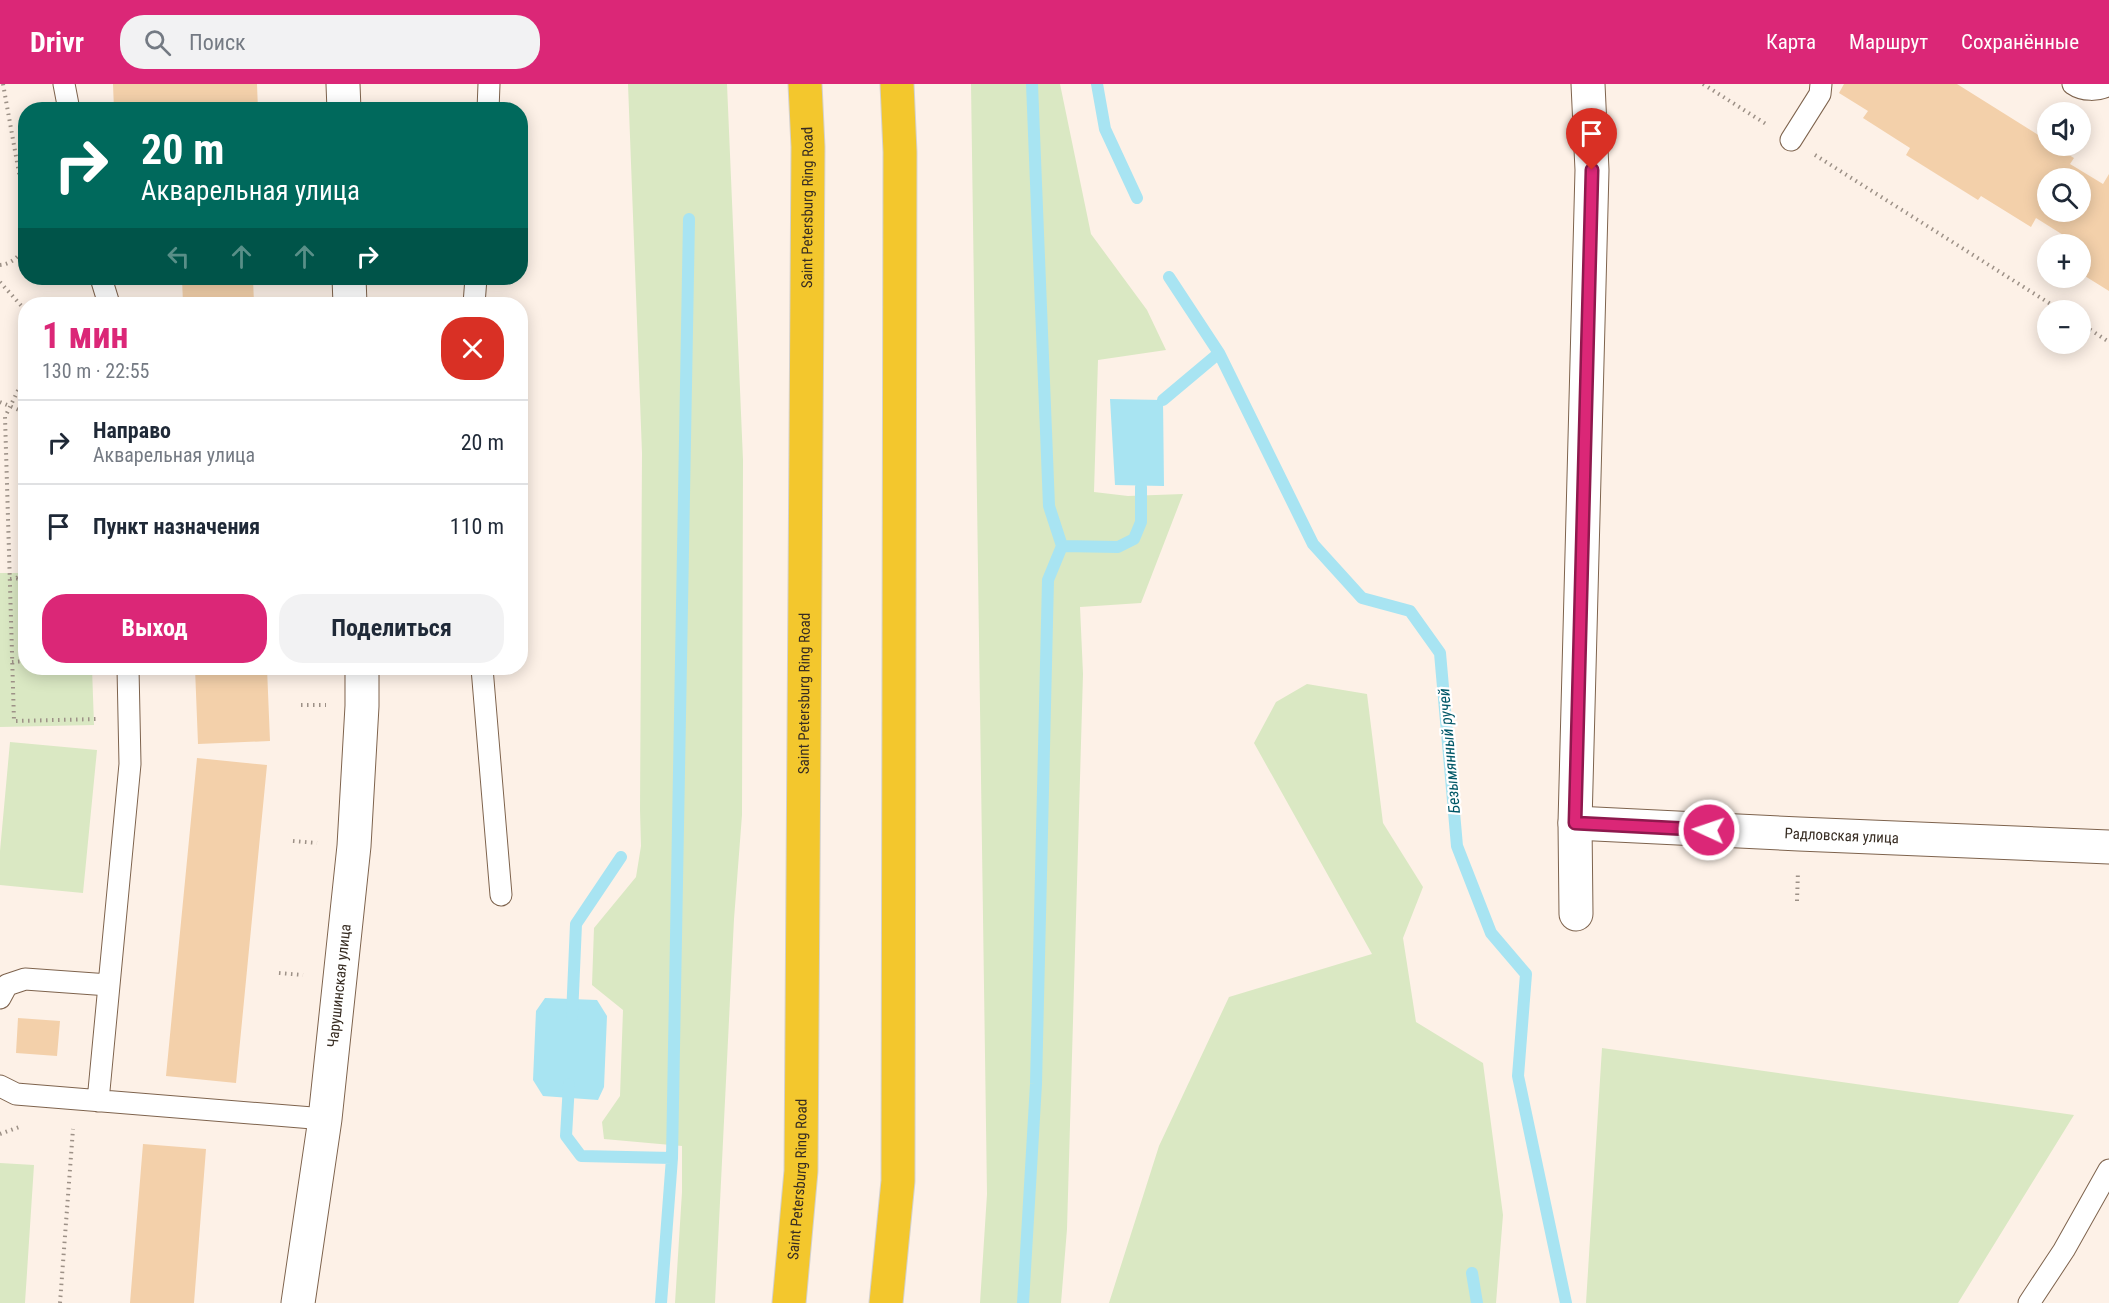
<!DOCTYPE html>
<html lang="ru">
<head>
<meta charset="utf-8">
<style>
	body { margin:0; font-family:"Roboto Condensed",sans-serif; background:#f2f2f3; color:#1f2937; height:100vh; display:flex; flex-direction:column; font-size:22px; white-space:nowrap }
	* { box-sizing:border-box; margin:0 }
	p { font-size:20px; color:#747a83 }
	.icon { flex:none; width:33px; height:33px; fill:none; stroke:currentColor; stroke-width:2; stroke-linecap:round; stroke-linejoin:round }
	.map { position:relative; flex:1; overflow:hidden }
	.drawer { position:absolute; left:18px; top:213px; width:510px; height:378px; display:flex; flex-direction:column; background:#fff; border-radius:24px; box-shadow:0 3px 15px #0003 }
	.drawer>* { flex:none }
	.top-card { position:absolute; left:18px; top:18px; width:510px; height:183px; border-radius:24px; box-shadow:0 3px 15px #0003; background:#00695c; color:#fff; overflow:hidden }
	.tools { position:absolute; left:2037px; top:18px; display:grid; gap:12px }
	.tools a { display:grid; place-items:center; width:54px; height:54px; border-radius:50%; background:#fff; box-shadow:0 3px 15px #0003; font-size:30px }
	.pin { position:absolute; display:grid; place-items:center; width:51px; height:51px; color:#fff; margin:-62px -26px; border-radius:50% 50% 50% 0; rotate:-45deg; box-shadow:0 0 6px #0007 }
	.pin .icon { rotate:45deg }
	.me { position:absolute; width:66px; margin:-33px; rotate:273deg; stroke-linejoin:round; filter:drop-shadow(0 0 4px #0008) }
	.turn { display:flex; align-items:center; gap:21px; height:126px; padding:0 24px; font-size:27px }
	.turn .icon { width:78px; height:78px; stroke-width:2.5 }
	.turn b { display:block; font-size:42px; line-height:51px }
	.lanes { display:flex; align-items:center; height:57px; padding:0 24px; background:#0003; justify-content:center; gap:30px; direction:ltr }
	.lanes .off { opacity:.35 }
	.round { display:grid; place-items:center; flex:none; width:63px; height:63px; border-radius:24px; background:#f2f2f3 }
	.headline { display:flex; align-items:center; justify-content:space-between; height:102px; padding:0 24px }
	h1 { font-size:36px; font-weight:700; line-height:45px; color:#db2777 }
	.primary-button { display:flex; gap:12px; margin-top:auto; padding:12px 24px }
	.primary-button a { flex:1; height:69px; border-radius:24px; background:#db2777; color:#fff; font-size:24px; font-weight:700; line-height:69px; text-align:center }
	.primary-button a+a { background:#f2f2f3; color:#1f2937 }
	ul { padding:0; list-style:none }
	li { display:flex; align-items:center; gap:18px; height:84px; padding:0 24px; border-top:2px solid #e0e1e3 }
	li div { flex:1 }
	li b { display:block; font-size:22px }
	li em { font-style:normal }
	header { display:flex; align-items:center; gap:36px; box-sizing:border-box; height:84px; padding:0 30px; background:#db2777; color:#fff }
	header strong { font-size:28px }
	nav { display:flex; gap:33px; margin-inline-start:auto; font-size:21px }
	.search { width:420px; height:54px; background:#f2f2f3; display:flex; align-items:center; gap:15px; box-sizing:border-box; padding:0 21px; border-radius:24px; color:#747a83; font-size:22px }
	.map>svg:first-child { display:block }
	.green { fill:#dae8c3 }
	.water { fill:#a8e4f2 }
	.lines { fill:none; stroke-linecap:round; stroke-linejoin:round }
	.stream { stroke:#a8e4f2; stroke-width:12 }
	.building { fill:#f3d0aa; fill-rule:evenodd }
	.service-casing { stroke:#7e634d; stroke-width:23 }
	.minor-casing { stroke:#7e634d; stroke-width:35 }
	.motorway-casing { stroke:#d3d1ce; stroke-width:35 }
	.path { stroke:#9d9187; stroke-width:4; stroke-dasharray:1.5 4.5; stroke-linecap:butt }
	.service { stroke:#fff; stroke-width:21 }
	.minor { stroke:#fff; stroke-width:33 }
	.motorway { stroke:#f3c72d; stroke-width:33 }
	.route-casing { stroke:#8e194d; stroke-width:15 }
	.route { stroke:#db2777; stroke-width:10 }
	.labels { text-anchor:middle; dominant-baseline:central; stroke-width:4.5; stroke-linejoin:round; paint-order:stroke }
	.street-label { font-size:15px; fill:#372c22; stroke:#fff }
	.water-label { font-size:16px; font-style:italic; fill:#005767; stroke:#fff }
</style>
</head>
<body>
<header>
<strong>Drivr</strong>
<div class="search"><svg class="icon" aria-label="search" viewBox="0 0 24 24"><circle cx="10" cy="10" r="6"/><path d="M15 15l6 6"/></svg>Поиск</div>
<nav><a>Карта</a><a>Маршрут</a><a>Сохранённые</a></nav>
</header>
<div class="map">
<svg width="2109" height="1219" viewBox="0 0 2109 1219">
	<rect width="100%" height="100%" fill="#fdf1e7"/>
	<path class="green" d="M628 0H727L743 376 742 731 734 835 715 1219H675L682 1108V1062L604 1055 602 1038 620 1012 623 926 592 901 594 844 636 793 641 762 640 726 642 369Z
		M971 0H1060L1091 150 1147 226 1166 266 1098 276 1094 408 1128 412 1183 410 1141 519 1080 523 1083 590 1067 1145 1061 1219H980L987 1110Z
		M0 489H25L26 584H92L94 641 0 643Z
		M1307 600 1367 610 1383 739 1423 803 1403 854 1416 938 1483 979 1503 1131 1496 1219H1109L1159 1062 1229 913 1372 870 1254 659 1276 618Z
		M10 658 97 666 83 809 0 801V767Z
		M1602 964 2074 1031 1958 1219H1586Z
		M0 1079 34 1081 25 1219H0Z"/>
	<path class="water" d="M1110 315 1163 316 1164 402 1115 401Z
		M545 914 597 916 607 932 604 1003 598 1016 543 1012 533 996 536 927Z"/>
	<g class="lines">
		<path class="stream" d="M1097 0 1105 45 1137 114
			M1169 193 1219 269 1313 460 1362 514 1410 527 1440 569 1457 762 1491 849 1526 890 1518 992 1566 1219
			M1163 316 1219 269
			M1062 462 1118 463 1134 455 1141 438V403
			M572 932 576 840 621 773
			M569 1000 566 1052 581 1072 672 1074
			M1472 1189 1477 1219
			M661 1219 672 1074 689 135
			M1023 1219 1036 1000 1048 496 1062 462 1049 422 1032 0"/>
	</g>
	<path class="building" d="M113 0H257L258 26H114Z
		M1844 0H1957L2048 57V62H2054L2074 74 2070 80 2103 100 2109 90V207L2080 189V160H2064L2068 154 2036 134 2031 143 1981 112 1978 116 1906 71 1910 64 1863 34 1868 27 1839 9ZM2048 94H2080V128H2048Z
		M182 194H253L254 220H183Z
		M195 584H267L270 657 198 660Z
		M197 674 267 681 236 999 166 992Z
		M18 934 60 937 57 972 16 969Z
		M143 1060 206 1065 194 1219H130Z"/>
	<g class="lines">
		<g class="service-casing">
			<path id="service" d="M64 0 69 26
				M2073 0C2083 7 2098 7 2109 1
				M488 26 489 0
				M1791 56 1820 10 1821 0
				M101 194 109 220
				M474 220 476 194
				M482 584 501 811
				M0 914 7 901 25 895 109 901
				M0 1002 16 1010 325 1035
				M98 1017 130 680 128 584
				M2029 1219 2064 1166 2109 1086"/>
		</g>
		<g class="minor-casing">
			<g id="minor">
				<path d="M343 0 344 26"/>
				<path d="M349 194 350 220"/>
				<path id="s1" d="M1575 739 1799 750 2109 763"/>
				<path d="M1576 830 1575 739 1592 86 1588 0"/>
				<path id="s2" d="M298 1219 325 1035 354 762 362 622V584"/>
			</g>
		</g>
		<g class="motorway-casing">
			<g id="motorway">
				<path id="s3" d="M789 1219 801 1087 808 63 805 0"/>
				<path d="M886 1219 898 1097 900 68 897 0"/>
			</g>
		</g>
		<path class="path" d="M3 0 26 128
			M1703 0 1766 40
			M1815 71 2060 226
			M0 181C12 180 23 170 26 158
			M0 198 26 227
			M2080 239 2109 258
			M26 290 5 333 14 637 98 635
			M0 318 26 329
			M17 494 26 483
			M10 495 26 494
			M12 578 26 577
			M301 621H326
			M293 757 317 759
			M1797 817 1798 787
			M279 889 303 891
			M0 1050 19 1043
			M60 1219 73 1045"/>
		<use href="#service" class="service"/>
		<use href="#minor" class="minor"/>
		<use href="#motorway" class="motorway"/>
	</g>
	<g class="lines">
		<g class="route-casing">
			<path id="route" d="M1592 86 1575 739 1709 746"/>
		</g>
		<use href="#route" class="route"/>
	</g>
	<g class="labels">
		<g class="street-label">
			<text stroke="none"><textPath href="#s3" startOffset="1096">Saint Petersburg Ring Road</textPath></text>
			<text stroke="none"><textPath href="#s3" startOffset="610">Saint Petersburg Ring Road</textPath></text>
			<text stroke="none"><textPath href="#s1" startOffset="267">Радловская улица</textPath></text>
			<text stroke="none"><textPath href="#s2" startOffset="320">Чарушинская улица</textPath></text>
			<text stroke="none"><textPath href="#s3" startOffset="124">Saint Petersburg Ring Road</textPath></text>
		</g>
		<g class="water-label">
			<text transform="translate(1449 667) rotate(-95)">Безымянный ручей</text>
		</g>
	</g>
</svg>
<div class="tools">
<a><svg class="icon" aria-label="sound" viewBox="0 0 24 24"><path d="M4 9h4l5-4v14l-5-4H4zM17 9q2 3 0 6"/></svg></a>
<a><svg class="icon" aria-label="search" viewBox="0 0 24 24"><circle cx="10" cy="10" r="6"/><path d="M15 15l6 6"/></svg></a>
<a>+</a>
<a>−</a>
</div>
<div class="pin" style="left:1592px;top:86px;background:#d93025"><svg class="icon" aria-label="arrive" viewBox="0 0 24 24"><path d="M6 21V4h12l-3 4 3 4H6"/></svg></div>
<svg class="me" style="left:1709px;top:746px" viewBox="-20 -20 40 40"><circle r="17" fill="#db2777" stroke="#fff" stroke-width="3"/><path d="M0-11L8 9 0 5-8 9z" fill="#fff"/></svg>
<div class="top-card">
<div class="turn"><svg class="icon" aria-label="right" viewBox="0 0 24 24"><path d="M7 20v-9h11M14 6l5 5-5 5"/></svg><div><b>20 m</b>Акварельная улица</div></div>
<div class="lanes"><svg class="icon off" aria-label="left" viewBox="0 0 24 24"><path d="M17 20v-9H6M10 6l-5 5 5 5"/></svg><svg class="icon off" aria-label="ahead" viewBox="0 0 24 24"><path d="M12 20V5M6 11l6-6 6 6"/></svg><svg class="icon off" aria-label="ahead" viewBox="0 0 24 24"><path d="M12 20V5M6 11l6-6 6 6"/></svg><svg class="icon" aria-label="right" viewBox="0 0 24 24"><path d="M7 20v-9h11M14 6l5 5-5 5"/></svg></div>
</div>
<section class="drawer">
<div class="headline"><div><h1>1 мин</h1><p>130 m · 22:55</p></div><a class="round" style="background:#d93025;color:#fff"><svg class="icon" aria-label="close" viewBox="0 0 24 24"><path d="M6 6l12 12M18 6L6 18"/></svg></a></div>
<ul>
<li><svg class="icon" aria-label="right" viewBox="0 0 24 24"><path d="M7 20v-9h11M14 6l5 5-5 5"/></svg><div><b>Направо</b><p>Акварельная улица</p></div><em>20 m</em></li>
<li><svg class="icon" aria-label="arrive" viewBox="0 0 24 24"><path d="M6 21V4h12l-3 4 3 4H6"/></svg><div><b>Пункт назначения</b></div><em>110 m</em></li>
</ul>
<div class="primary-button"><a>Выход</a><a>Поделиться</a></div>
</section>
</div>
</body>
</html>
